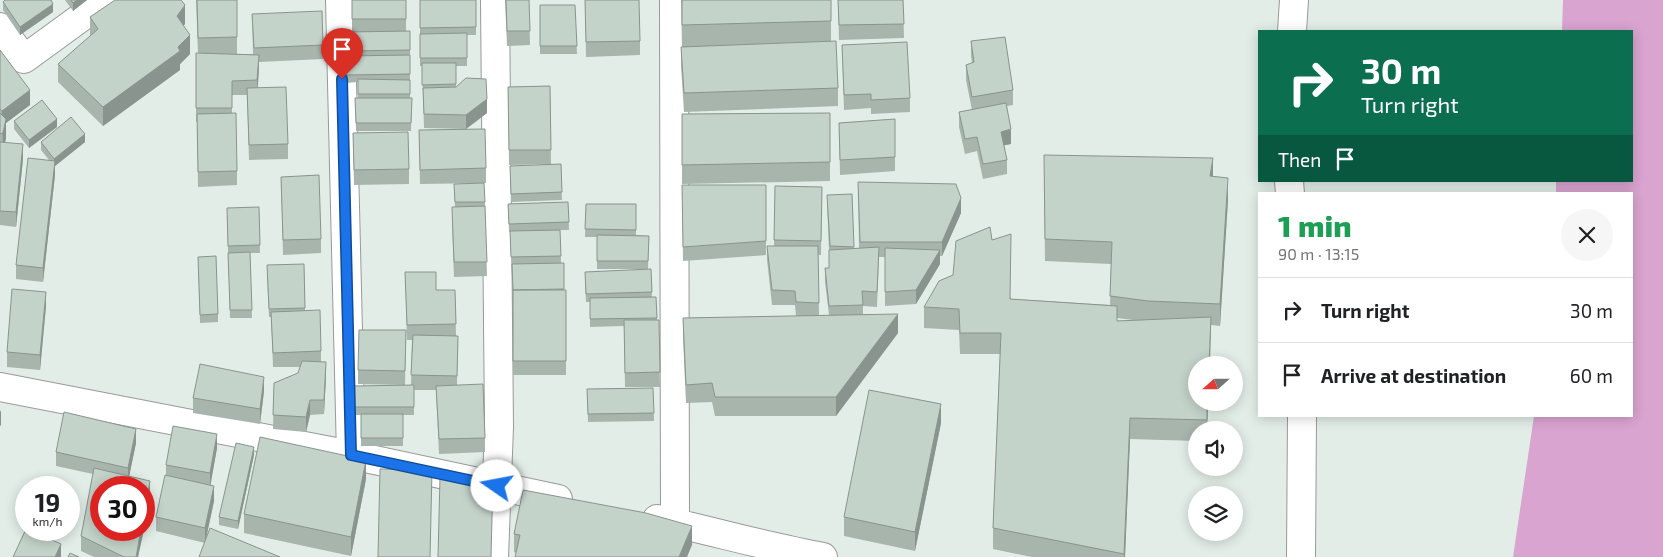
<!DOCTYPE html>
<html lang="en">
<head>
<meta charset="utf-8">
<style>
	body { margin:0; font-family:"Exo 2",sans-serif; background:#f6f6f6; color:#202124; height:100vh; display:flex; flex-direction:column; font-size:19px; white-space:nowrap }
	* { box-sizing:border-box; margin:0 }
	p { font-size:16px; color:#757577 }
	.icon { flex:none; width:28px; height:28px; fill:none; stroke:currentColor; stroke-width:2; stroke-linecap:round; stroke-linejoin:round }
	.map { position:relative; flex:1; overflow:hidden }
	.sheet { position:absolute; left:1258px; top:192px; width:375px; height:225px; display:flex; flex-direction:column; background:#fff; border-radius:0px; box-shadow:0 2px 12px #0003 }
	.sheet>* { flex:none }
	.top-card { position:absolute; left:1258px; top:30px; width:375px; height:152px; border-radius:0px; box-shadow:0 2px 12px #0003; background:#0b6e4f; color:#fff; overflow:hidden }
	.needle { width:32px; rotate:249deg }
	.controls { position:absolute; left:1188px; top:356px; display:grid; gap:10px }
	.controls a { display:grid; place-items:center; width:55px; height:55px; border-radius:50%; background:#fff; box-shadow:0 2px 12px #0003; font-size:25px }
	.speed { position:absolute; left:15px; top:476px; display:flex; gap:10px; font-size:25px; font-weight:700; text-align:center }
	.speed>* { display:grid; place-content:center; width:65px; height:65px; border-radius:50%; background:#fff; box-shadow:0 2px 12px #0003; line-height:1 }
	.speed small { font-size:12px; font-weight:400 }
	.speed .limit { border:8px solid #d22; background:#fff; color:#111 }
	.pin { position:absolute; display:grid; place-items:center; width:42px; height:42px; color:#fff; margin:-51px -21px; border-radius:50% 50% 50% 0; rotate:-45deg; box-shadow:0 0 5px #0007 }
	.pin .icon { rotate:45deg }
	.me { position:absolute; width:55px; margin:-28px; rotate:282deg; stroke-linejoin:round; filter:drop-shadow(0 0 4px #0008) }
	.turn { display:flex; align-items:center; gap:18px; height:105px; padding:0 20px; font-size:22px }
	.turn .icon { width:65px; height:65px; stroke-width:2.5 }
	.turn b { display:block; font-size:35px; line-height:42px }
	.then { display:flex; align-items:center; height:48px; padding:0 20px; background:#0003; gap:10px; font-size:19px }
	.round { display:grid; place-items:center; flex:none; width:52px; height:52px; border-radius:26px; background:#f6f6f6 }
	.summary { display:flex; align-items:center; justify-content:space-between; height:85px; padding:0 20px }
	h1 { font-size:30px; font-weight:800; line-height:38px; color:#1e9e55 }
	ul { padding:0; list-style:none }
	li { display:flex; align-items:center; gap:15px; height:65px; padding:0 20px; border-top:1px solid #e0e0e0 }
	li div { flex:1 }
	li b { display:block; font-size:19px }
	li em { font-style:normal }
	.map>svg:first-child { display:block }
	.water { fill:#d9a4d0 }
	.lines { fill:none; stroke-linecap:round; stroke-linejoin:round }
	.minor-casing { stroke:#999; stroke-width:30 }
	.minor { stroke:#fff; stroke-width:28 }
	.wall { fill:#a8b5ad; fill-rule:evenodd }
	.shaded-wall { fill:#88948d }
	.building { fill:#c3d3c9; stroke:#88948d }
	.route-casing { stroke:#114b97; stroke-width:12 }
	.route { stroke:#1a73e8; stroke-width:9 }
</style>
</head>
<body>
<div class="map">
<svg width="1663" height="557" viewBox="0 0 1663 557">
	<rect width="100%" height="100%" fill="#e2ede8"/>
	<path class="water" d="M1563 0H1663V557H1513L1534 416H1631V194H1556V181H1631V31H1562Z"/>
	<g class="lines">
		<g class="minor-casing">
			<path id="minor" d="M340 0 351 455
				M674 0 675 523
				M0 27 24 59 105 0
				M1292 31 1294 0
				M1289 181 1290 194
				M0 387 351 455 558 499
				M657 519C713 531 767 547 823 557
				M494 557 499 427 495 0
				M1301 557 1302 416"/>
		</g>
		<use href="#minor" class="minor"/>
	</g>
	<path class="wall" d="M65 0H87L73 11Z
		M196 0H237V54H253L252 14 323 45V59L259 62 258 88 288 144V159L249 160 247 95H232V113L237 171V185L198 187 197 122H196V53H198Z
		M352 0H406V31H410V98H412L411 131H356L355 98H358V82L346 83V56H347V32H352Z
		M420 0H476V35H467V66H456V87L487 113 466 129 486 168V183L420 184 419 130 465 129 424 128 422 66H420Z
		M505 0H529L530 45 507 46Z
		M585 0 640 41V55L586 57Z
		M681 0H831V41L838 88V106L684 112 681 66V47H682Z
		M838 0H903L904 38 839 40Z
		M3 2 53 12 20 35 3 10Z
		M540 5H575L577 54H540Z
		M90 17 185 24 183 26 190 54 180 64V70L103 126 58 82V64L90 36Z
		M971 41 1013 90V105L1007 106 1011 144 1004 145 1007 160V174L983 179 977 151 965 154 959 127V112L972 110 966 80V65L972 63 971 56Z
		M842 45 910 98V112L871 114V108L844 110Z
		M0 50 30 105 6 123V138L5 143 23 159 16 227 0 225Z
		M550 86 551 164 509 165 508 87Z
		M830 113V181L682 184V114Z
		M895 119V171L840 175 839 123Z
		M14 121 57 127 29 148 14 129Z
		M353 133 409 169V184L354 185Z
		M41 142H85L55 166V175L43 282 16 279V265L49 160 41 150Z
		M561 164 562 200 511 202 510 166Z
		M1044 176H1213L1228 200 1220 326 1211 325V338L1196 402H1208L1207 430H1196V441L1130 439 1125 557H1032L993 549V528L1000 354H960L959 330 924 328V307L953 275 992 240 1011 299 1110 305 1111 264 1045 261ZM1117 318 1133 320 1117 321Z
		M281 177 321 239V253L283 255Z
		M858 182 961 213 942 256H940V264L916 304 885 306V257H879L877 307 863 306V315L898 333 836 416H715L712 402 686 403 683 337V318L796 316 795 305H772L767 260V246H774L775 186 822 187 821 255H818L819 315H829L825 282V268H829V250L827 203 852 194 854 249 859 248Z
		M454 184 485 202 487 276 454 277 452 221 455 207Z
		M682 185H766V255L683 261Z
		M568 202 569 230H560L561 263 564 290H566V375H513V298L510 232H509L508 204Z
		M586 204H636V235L649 236 648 269H597V237H585Z
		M259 207 260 253H250L252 318H230L227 216Z
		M198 257 218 314V322L200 323Z
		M304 264 305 311 321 351V362L326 376 324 414 310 415 306 432 273 429 274 383 298 373 301 367H273L271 317H269L267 273Z
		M651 269 652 297H656L660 387H625L624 326 590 327V302H586L585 280Z
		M405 272 436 290H455L456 336H458L457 385 485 438V452L439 454 436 390H414V415H403V446H361V415H354V386L411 385 412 340H407Z
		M46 306 40 370 7 367V352Z
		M406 330 405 385 358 384V370Z
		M653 388 654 421 588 422 587 389Z
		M264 391 260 424 193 413V398Z
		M941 423 915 551 844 536V517Z
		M136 443 129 476 150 495 138 557H94L81 551V536L93 474 56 466V452Z
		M217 448 210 485 214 501 205 543 156 531V517L166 476V465Z
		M254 455 238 529 219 525V517Z
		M366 479 351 556 244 533V514Z
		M514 534 692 545 516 553 514 552Z"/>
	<path class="shaded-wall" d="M77 0H87L73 11V3Z
		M53 4V12L20 35V27Z
		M185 5V24L177 34V16Z
		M190 35V54L180 64V70L103 126V107L178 47Z
		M259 55V69L257 94V80Z
		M30 90V105L6 123V138L3 152 2 111Z
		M487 99V113L466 129V115Z
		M57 119V127L29 148V140Z
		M1011 129V144L1001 146V132Z
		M85 134V142L55 166V175L43 282V268L54 167V159Z
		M23 144V159L16 227V212Z
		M1213 158V180L1210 176Z
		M1228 178V200L1220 326V304Z
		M961 198V213L942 256V242Z
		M940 250V264L916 304V290Z
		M46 292V306L40 370V355Z
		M898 314V333L836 416V397Z
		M1211 317 1210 365H1209Z
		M326 362V376L324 414V400Z
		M264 377V391L260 424V409Z
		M310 400V415L306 432V417Z
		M1207 402H1208L1207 430Z
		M941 404V423L915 551V532Z
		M1 410V425L0 426V412Z
		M1130 418V439L1125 557H1124Z
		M136 429V443L128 482V468Z
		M217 434V448L210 488V473Z
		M254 447V455L238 529V521Z
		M366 460V479L351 556V537Z
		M150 481V495L144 530V515Z
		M214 486V501L205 543V528Z
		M692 526V545L687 557H679Z
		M141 530H144L138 557H136Z
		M61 544V557H55Z"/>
	<path class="building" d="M5 0H51L53 4 20 27 3 2Z
		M71 0H77L73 3Z
		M115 0H181L185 5 177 16 190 35 178 47 180 51 103 107 58 64 98 29 90 17Z
		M197 0H237V37L198 38Z
		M352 0H406V19H352Z
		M420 0H476V27L420 28Z
		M506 0H529L530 31H507Z
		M585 0H639L640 41 586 42Z
		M682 0H831V21L682 25Z
		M838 0H903L904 24 839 25Z
		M540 5H575L577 46H540Z
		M322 11 323 45 254 48 252 14Z
		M410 31V50L347 51V32Z
		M467 33V58H420V34Z
		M1005 37 1013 90 972 97 966 65 974 62 971 41Z
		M836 41 838 88 684 93 681 47Z
		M907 42 910 98 871 100V94L844 95 842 45Z
		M0 50 30 90 2 111 0 109Z
		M196 53 259 55 257 80 232 81V108H196Z
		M410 55V74L346 75V56Z
		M422 63H456V84L422 85Z
		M466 78 486 79 487 99 466 115 424 114 423 88 456 87Z
		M358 79 410 80V94H358Z
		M550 86 551 150H509L508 87Z
		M286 87 288 144 249 145 247 88Z
		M355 98H412L411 123H356Z
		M42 100 57 119 29 140 14 121Z
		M1006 103 1011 129 1001 132 1007 160 983 164 977 137 965 139 959 112Z
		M0 113 6 119 3 133 0 134Z
		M236 113 237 171 198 172 197 114Z
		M830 113V162L682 165V114Z
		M71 117 85 134 54 159 41 142Z
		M895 119V157L840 160 839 123Z
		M485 129 486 168 420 170 419 130Z
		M408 132 409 169 354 170 353 133Z
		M0 142 23 144 16 212 0 211Z
		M1044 155 1213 158 1210 176 1228 178 1220 304 1148 301 1110 296 1112 242 1045 239Z
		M28 158 55 161 43 268 16 265Z
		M561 164 562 192 511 194 510 166Z
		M319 175 321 239 283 240 281 177Z
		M858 182 956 184 961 198 942 242H860Z
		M484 183 485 202H455L454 184Z
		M682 185H766V241L683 247Z
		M775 186 822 187 821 241 774 240Z
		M852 194 854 247 830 246 827 195Z
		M568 202 569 222 509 224 508 204Z
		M586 204H636V230L585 229Z
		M485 206 487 262H454L452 207Z
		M259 207 260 245 228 246 227 208Z
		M990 227 992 240 1011 234 1010 299 1117 306V321L1211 317 1209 365H1196V402H1207V420L1130 418 1124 554 993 528 1001 333H960L959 309 924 307 939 281 953 275 956 241Z
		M560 230 561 256 511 257 510 231Z
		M597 235 649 236 648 261H597Z
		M767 246H818L819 303 796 302 795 291 772 290Z
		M879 247 877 292 862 291 863 305 829 306 825 268H829V250Z
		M885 248 940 250 916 290 885 292Z
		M250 252 252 310H230L228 253Z
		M216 256 218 314 200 315 198 257Z
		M564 263V289L513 290 512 264Z
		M304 264 305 308 269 309 267 265Z
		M651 269 652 292 586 294 585 272Z
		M405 272H436V290H455L456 324 407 325Z
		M12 289 46 292 40 355 7 352Z
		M513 290H566V361H513Z
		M656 297 657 318 590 319V298Z
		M320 310 321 351 273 353 271 312Z
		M898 314 836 397H715L712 383 686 385 683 318Z
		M624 320H659L660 372 625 373Z
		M359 330H406L405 371 358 370Z
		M413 335 458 336 457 376 411 375Z
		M302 361 326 362 324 400H310L306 417 273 415 274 383 298 373Z
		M200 364 264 377 260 409 193 398Z
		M483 384 485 438 439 439 436 386Z
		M414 385V407H354V386Z
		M653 388 654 413 588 414 587 389Z
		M869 390 941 404 915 532 844 517Z
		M64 412 136 429 128 468 56 452Z
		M361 414H403V438H361Z
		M173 426 217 434 210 473 166 465Z
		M260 437 366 460 351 537 244 514Z
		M236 443 254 447 238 521 219 517Z
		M94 468 150 481 144 515V488H101V530H141L136 557H124L81 536Z
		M380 469 432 470 430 557H378Z
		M165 475 214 486 205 528 156 517Z
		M440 477 493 478 491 557H438Z
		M523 490 646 513 692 526 679 557H515L520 535 514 534Z
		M210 528 280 557H199Z
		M26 529V530H30L61 544 55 557H13Z
		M70 553 79 557H68Z"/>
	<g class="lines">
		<g class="route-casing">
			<path id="route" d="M342 79 351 455 497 486"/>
		</g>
		<use href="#route" class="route"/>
	</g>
</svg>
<div class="controls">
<a><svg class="needle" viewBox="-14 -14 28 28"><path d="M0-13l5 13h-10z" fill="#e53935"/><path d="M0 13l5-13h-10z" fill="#757577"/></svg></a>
<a><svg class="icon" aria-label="sound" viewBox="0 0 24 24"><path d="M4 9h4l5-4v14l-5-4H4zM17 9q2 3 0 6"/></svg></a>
<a><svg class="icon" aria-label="layers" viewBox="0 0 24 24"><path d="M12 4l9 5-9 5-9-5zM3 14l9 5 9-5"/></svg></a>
</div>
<div class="speed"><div>19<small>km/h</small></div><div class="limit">30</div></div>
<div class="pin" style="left:342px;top:79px;background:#d93025"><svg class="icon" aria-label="arrive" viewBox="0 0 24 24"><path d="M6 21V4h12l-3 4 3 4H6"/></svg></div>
<svg class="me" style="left:497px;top:486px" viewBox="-20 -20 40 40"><circle r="19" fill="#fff"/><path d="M0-13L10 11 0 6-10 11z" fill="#1a73e8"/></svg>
<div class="top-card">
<div class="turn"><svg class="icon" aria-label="right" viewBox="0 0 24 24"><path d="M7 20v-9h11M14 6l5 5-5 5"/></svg><div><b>30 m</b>Turn right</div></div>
<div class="then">Then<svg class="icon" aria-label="arrive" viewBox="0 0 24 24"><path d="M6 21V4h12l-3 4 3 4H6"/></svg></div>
</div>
<section class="sheet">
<div class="summary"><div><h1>1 min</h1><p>90 m · 13:15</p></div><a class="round"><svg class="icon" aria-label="close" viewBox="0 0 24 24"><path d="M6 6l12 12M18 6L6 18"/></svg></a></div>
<ul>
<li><svg class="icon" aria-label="right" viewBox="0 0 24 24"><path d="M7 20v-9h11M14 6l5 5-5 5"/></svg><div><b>Turn right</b></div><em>30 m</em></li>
<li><svg class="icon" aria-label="arrive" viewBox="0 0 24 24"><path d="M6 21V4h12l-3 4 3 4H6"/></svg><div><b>Arrive at destination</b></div><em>60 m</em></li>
</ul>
</section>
</div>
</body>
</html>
